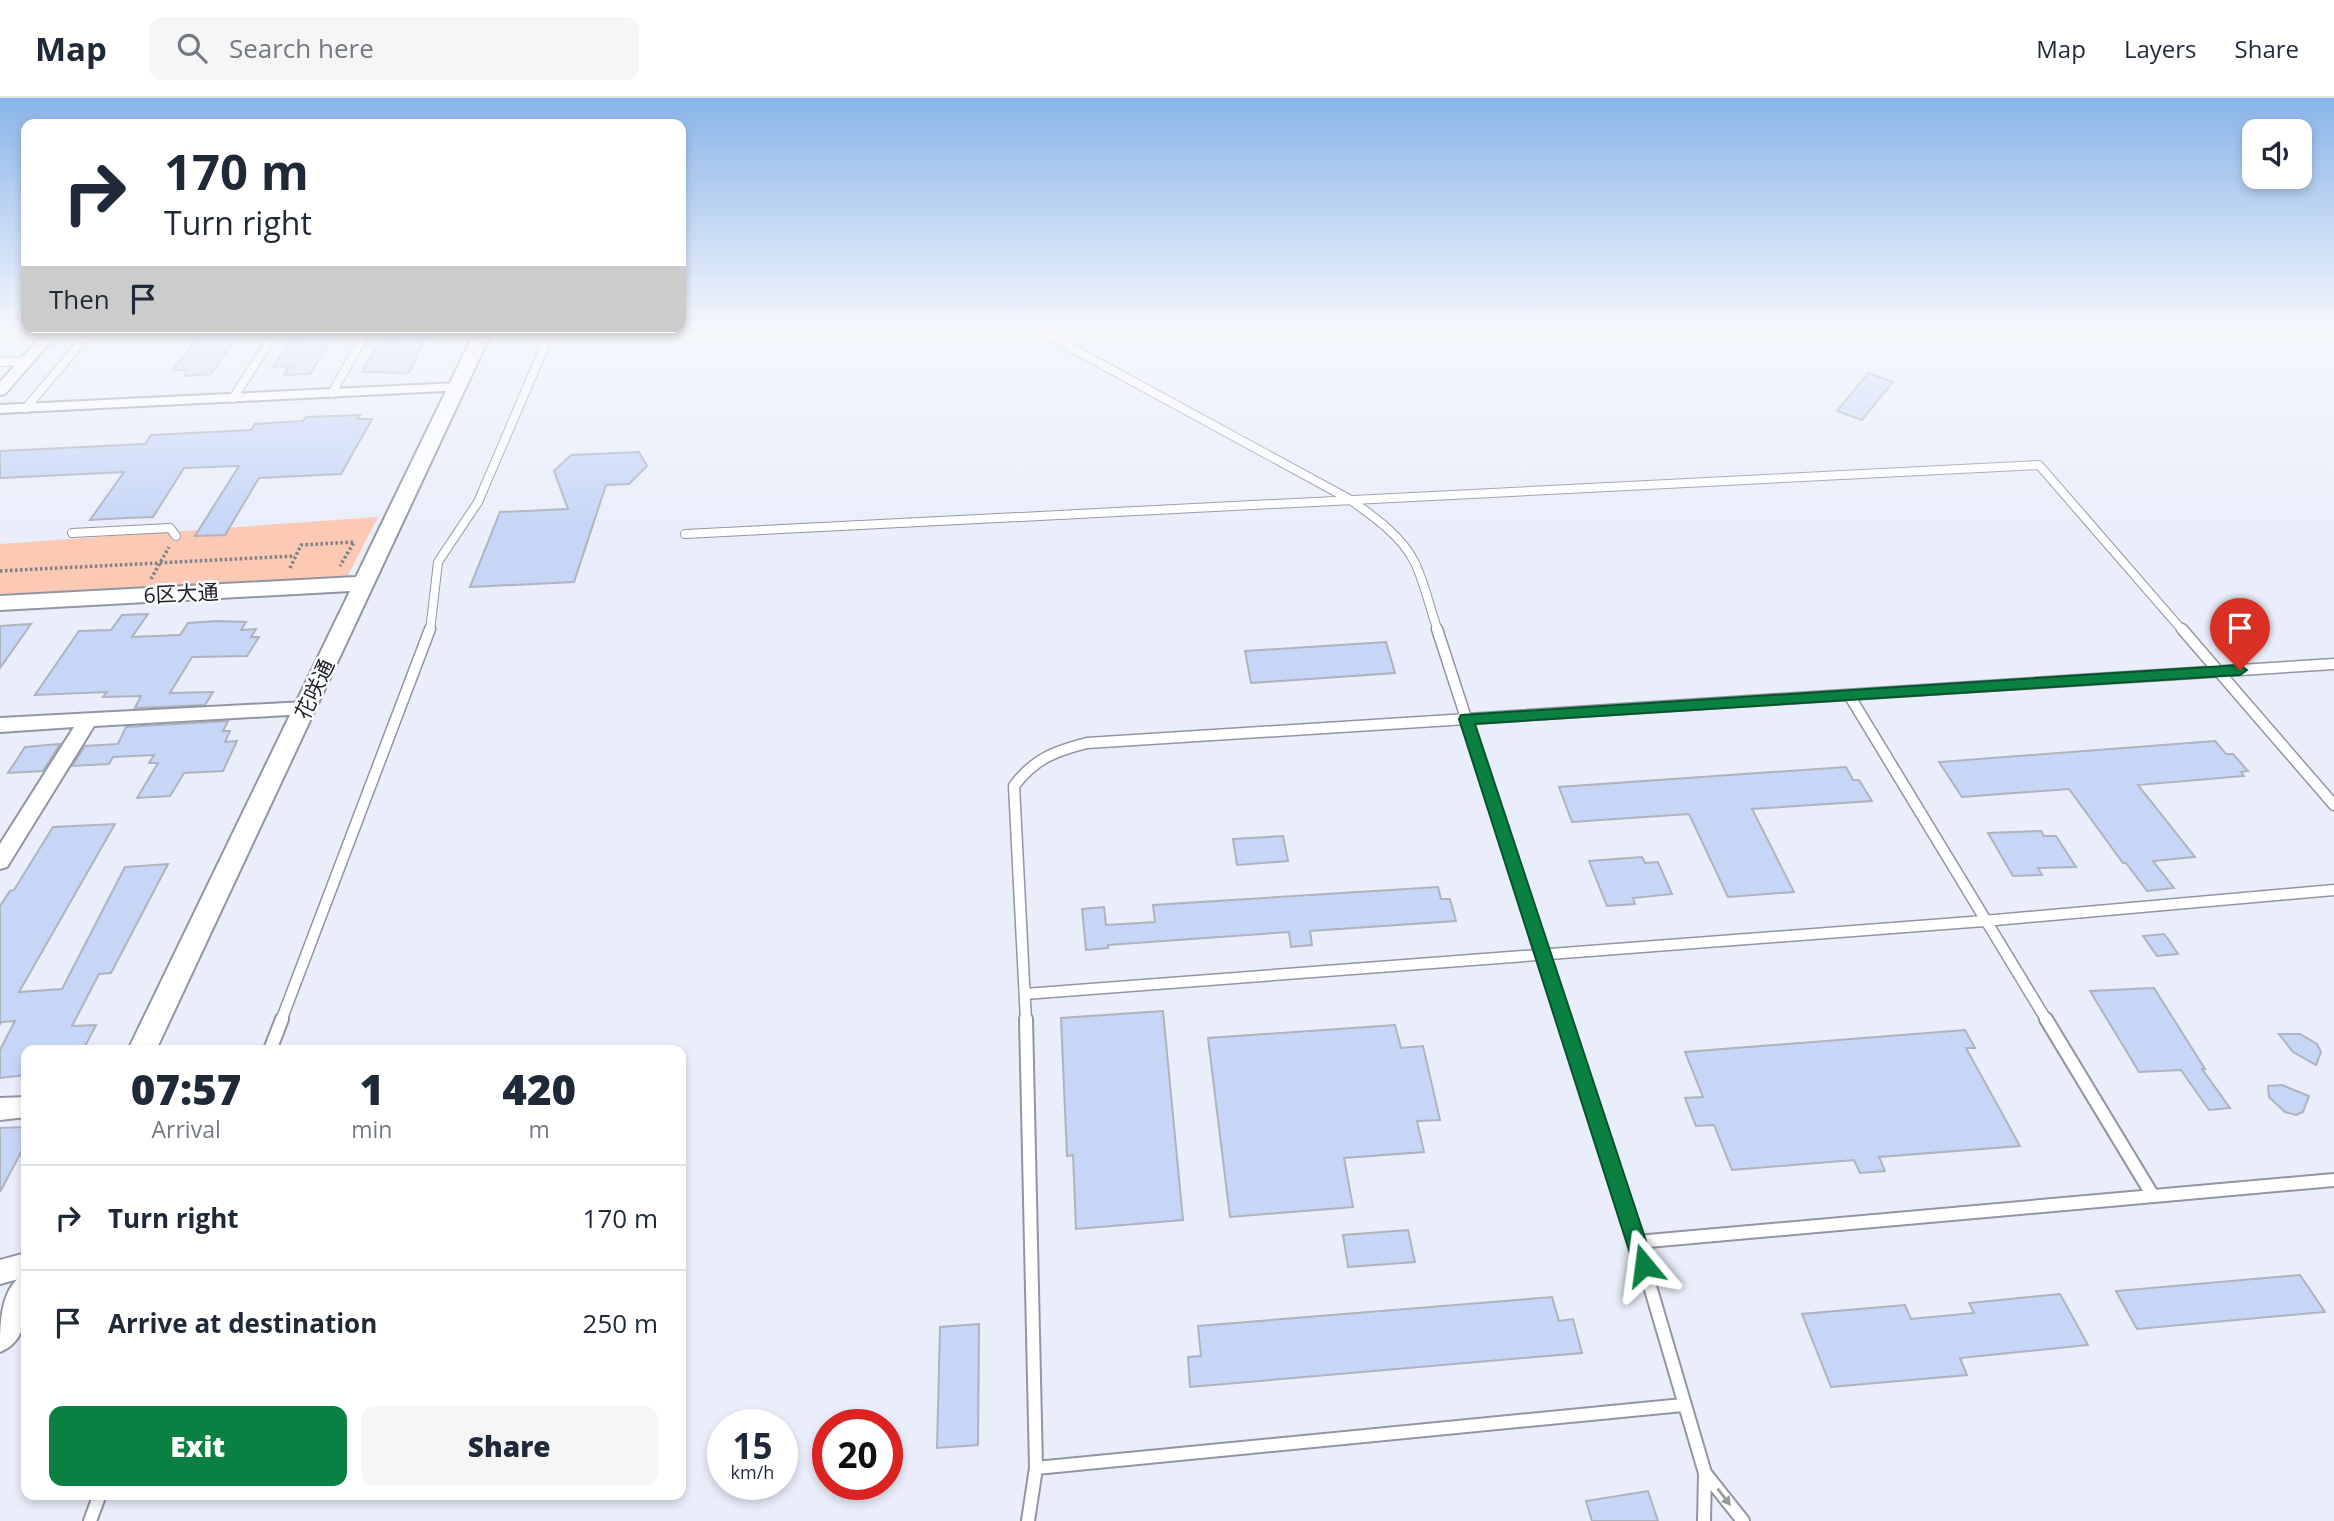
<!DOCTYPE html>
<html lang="en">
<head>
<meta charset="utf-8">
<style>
	body { margin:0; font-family:"Open Sans","Noto Sans JP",sans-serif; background:#f6f6f7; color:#1f2937; height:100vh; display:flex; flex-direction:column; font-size:26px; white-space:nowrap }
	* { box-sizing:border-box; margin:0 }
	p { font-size:23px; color:#747a83 }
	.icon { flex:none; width:38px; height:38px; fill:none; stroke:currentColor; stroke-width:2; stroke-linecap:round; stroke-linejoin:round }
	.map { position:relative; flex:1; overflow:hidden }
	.panel { position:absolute; left:21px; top:947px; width:665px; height:455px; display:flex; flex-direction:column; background:#fff; border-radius:14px; box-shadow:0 4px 10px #0003 }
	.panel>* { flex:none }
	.hud { position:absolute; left:21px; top:21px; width:665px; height:214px; border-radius:14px; box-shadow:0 4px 10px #0003; background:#fff; color:#1f2937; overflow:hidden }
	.controls { position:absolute; left:2242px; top:21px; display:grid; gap:14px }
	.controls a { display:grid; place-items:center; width:70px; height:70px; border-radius:14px; background:#fff; box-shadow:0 4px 10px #0003; font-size:35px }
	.speed { position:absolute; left:707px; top:1311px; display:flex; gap:14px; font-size:35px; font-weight:700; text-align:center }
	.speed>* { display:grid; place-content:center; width:91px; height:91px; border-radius:50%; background:#fff; box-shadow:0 4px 10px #0003; line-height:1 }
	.speed small { font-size:18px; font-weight:400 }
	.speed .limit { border:10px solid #d22; background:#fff; color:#111 }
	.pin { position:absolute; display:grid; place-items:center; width:60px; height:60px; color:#fff; margin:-72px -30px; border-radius:50% 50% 50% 0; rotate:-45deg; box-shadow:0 0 7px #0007 }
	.pin .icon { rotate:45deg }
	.me { position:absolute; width:77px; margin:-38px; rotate:344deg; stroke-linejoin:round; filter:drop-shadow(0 0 5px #0008) }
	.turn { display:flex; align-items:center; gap:24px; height:147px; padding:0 28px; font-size:32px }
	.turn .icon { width:91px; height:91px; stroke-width:2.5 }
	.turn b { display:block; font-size:49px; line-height:60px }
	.then { display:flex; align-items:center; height:66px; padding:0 28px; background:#0003; gap:14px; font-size:26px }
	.eta { display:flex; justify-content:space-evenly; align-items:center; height:119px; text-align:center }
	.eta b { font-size:42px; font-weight:800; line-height:49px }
	.action { display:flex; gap:14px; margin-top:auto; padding:14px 28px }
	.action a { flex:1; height:80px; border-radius:14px; background:#0b8043; color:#fff; font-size:28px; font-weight:800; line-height:80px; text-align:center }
	.action a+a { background:#f6f6f7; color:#1f2937 }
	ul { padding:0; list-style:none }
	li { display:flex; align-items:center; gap:21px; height:105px; padding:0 28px; border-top:2px solid #e0e1e3 }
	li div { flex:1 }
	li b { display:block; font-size:26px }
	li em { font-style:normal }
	header { display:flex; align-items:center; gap:42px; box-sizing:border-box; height:98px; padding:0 35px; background:#fff; border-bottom:2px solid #e0e1e3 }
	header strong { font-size:33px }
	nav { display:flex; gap:38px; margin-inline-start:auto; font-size:24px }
	.search { width:490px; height:63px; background:#f6f6f7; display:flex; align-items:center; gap:18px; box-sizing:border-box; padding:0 24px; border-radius:14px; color:#747a83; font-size:26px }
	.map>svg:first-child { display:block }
	.green { fill:#fbc9b4 }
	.building { fill:#c7d6f7; stroke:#aeb3be; stroke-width:2 }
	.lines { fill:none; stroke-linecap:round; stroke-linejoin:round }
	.service-far2-casing { stroke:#9196a1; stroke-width:10 }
	.service-far1-casing { stroke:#9196a1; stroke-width:13 }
	.service-casing { stroke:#9196a1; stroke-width:16 }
	.minor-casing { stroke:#9196a1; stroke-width:4 }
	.tertiary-casing { stroke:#9196a1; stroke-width:4 }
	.path { stroke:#7d8189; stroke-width:3.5; stroke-dasharray:2.5 2.5; stroke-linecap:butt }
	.service-far2 { stroke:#fff; stroke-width:8 }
	.service-far1 { stroke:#fff; stroke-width:10 }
	.service { stroke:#fff; stroke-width:12 }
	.minor { fill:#fff; fill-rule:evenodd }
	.tertiary { fill:#fff; fill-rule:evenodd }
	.oneway { fill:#999a9c }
	.route { fill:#0b8043; stroke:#07532c; stroke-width:2 }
	.labels { text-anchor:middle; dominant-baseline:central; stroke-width:5; stroke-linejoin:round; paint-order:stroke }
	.street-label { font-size:21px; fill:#1d1f23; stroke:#fafcfe }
</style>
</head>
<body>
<header>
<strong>Map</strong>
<div class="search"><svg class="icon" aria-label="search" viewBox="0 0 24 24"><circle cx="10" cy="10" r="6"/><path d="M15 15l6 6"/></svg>Search here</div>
<nav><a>Map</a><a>Layers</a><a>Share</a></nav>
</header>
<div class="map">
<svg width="2334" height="1423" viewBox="0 0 2334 1423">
	<rect width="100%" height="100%" fill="#e9eefa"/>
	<path class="green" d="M378 419 343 487 0 505V446Z"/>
	<path class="building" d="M219 229H244L211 276 184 278 188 272H173L202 234 217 233Z
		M318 229H339L310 276 284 277 289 268 273 269 292 239 308 238Z
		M409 229H431L409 275 362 274 382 239 401 238Z
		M1868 275 1893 284 1862 322 1837 313Z
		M360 317 357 321H372L341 376 259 380 225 437 195 438 239 368 184 370 153 419 127 420 90 422 124 374 0 380V353L145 346 151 337 251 332 255 326 303 323 306 319Z
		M639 354 647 368 629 386 606 387 574 484 470 489 500 414 568 411 554 373 571 357Z
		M148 516 132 539 180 537 188 525 217 523 246 524 241 532 256 531 251 539H259L247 558 192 559 170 595 213 594 205 607 135 610 141 598 103 599 107 594 35 597 79 533 111 532 122 517Z
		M31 526 0 570V528Z
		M1386 544 1395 575 1251 585 1245 553Z
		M228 623 223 633H230L225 644 237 643 223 673 184 675 170 698 137 700 158 665H149L154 657 113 659 109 666 72 668 85 648 118 646 126 629Z
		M2215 643 2226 656H2233L2248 673 2241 674 2244 678 2138 687 2195 759 2153 763 2174 790 2147 793 2126 765H2123L2069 691 1962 699 1939 664Z
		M60 646 43 673 8 675 25 649Z
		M1846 669 1853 682H1859L1872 703 1752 711 1794 794 1728 799 1689 716 1572 724 1559 689Z
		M115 726 19 894 62 891 125 769 168 766 111 875 99 876 72 928 96 927 83 952H26V977L0 980V952L15 923 2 924 0 926V808L10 793 14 792 53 729Z
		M2041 733 2044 738H2056L2076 769 2038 770 2042 777 2013 778 1988 735Z
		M1283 738 1288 763 1237 767 1233 741Z
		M1642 759 1645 765 1658 764 1672 796 1633 800 1635 806 1607 808 1589 763Z
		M1438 789 1441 801H1450L1456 823 1310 833 1312 847 1291 849 1289 834 1108 847V850L1086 852 1082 811 1104 809 1106 827 1155 824 1153 807Z
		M2164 836 2168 841 2178 856 2157 858 2143 838Z
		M2154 890 2205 971H2202L2230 1010 2209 1012 2181 972 2139 974 2090 893Z
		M1163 913 1183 1122 1076 1131 1073 1057 1067 1058 1061 920Z
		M1395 927 1401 950 1423 948 1440 1022 1417 1023 1424 1054 1344 1060 1353 1109 1230 1119 1208 940Z
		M1965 932 1975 950H1966L2020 1048 1879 1059 1885 1073 1860 1075 1854 1062 1732 1072 1714 1027 1696 1028 1685 1000 1703 999 1685 954Z
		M2279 936H2300L2317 946 2321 954 2316 967 2293 954Z
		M2282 987 2309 998 2303 1014 2296 1017 2285 1014 2269 999 2268 988Z
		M26 1029V1045L0 1094V1030Z
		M1408 1132 1415 1164 1348 1169 1343 1137Z
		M2300 1177 2325 1214 2137 1231 2116 1193Z
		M2060 1196 2088 1247 1960 1260 1967 1277 1831 1289 1802 1216 1905 1207 1911 1221 1974 1215 1969 1205Z
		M1552 1199 1559 1223 1573 1221 1582 1255 1190 1289 1188 1259 1201 1258 1198 1228Z
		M979 1226 978 1347 937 1350 940 1229Z
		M1648 1393 1658 1423H1592L1586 1403Z"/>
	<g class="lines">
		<g class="service-far2-casing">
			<path id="service-far2" d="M1033 229 1349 401C1372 417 1403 439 1415 465 1425 486 1430 511 1438 533
				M0 264 28 263
				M332 295 369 229
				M233 300 279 229
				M26 310 94 229
				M72 435 170 430 176 438
				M685 436 2039 367 2183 533
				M430 533 438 464 478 404 553 229"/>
		</g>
		<g class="service-far1-casing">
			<path id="service-far1" d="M1437 531 1565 923
				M2182 531 2334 707
				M1849 597 2047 923
				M1025 896 1984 823 2334 792
				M281 923 430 531
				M1026 923 1014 688C1034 661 1055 653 1087 645L2334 566"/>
		</g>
		<g class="service-casing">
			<path id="service" d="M1026 921 1036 1370 1028 1423
				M1564 921 1637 1144 1705 1375
				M2046 921 2153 1098
				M270 952 282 921
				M1637 1144 2334 1082
				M1036 1370 1683 1307
				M90 1423 100 1396
				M1704 1423 1705 1375 1743 1423"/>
		</g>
		<g class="minor-casing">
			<path id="minor" d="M50 229H63L5 296 0 297V284Z
				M458 285 463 286V292L0 315V307Z
				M305 604 311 605 314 610 311 615 305 616 94 628 7 769 0 771V746L74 629 0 634V620Z
				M26 999V1019L0 1022V1000Z
				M26 1155V1179L0 1186V1162Z"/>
		</g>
		<g class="tertiary-casing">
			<path id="tertiary" d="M477 229H494L156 952H128L350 493 0 512V498L356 479Z
				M26 1175C27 1203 31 1242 0 1254 0 1226 0 1188 26 1175Z"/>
		</g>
		<path class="path" d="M290 470 301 447 354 444 340 468
			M0 473 295 458
			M151 481 169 449"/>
		<use href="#service-far2" class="service-far2"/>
		<use href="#service-far1" class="service-far1"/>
		<use href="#service" class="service"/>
		<use href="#minor" class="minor"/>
		<use href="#tertiary" class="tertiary"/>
	</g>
	<defs><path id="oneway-solid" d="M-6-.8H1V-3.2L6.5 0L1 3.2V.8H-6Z" transform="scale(1.75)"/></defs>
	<use class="oneway" href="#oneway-solid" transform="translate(1724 1399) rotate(52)"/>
	<linearGradient id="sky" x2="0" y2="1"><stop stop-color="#89b4e8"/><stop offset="0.54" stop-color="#f5f7fd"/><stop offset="1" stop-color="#f5f7fd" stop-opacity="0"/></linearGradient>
	<rect width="2334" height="428" fill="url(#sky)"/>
	<path class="route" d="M2240 567 2247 572 2240 577 1475 626 1654 1167 1651 1174 1644 1177 1636 1174 1459 621 1461 617Z"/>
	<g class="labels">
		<g class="street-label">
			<text transform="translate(181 495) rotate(-3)">6区大通</text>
			<text transform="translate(314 591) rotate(-65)">花咲通</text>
		</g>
	</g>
</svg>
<div class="controls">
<a><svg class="icon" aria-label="sound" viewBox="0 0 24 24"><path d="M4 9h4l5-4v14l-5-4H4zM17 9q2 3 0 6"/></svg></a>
</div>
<div class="speed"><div>15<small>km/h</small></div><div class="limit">20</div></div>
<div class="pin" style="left:2240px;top:572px;background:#d93025"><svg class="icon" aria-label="arrive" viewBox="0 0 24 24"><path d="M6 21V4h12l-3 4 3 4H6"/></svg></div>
<svg class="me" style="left:1644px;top:1167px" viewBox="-20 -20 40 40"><path d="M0-17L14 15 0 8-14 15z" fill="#0b8043" stroke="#fff" stroke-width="4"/></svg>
<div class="hud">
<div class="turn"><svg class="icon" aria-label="right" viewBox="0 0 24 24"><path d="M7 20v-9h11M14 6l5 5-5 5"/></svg><div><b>170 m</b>Turn right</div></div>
<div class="then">Then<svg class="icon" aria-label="arrive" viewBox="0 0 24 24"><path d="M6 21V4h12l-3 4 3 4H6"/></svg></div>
</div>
<section class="panel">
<div class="eta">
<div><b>07:57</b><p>Arrival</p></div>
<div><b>1</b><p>min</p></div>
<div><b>420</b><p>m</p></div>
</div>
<ul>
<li><svg class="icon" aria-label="right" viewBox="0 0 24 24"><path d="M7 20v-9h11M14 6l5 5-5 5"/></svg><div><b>Turn right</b></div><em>170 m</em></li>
<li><svg class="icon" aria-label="arrive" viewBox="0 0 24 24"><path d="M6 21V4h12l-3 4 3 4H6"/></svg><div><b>Arrive at destination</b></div><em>250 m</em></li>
</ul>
<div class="action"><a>Exit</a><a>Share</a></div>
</section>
</div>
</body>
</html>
